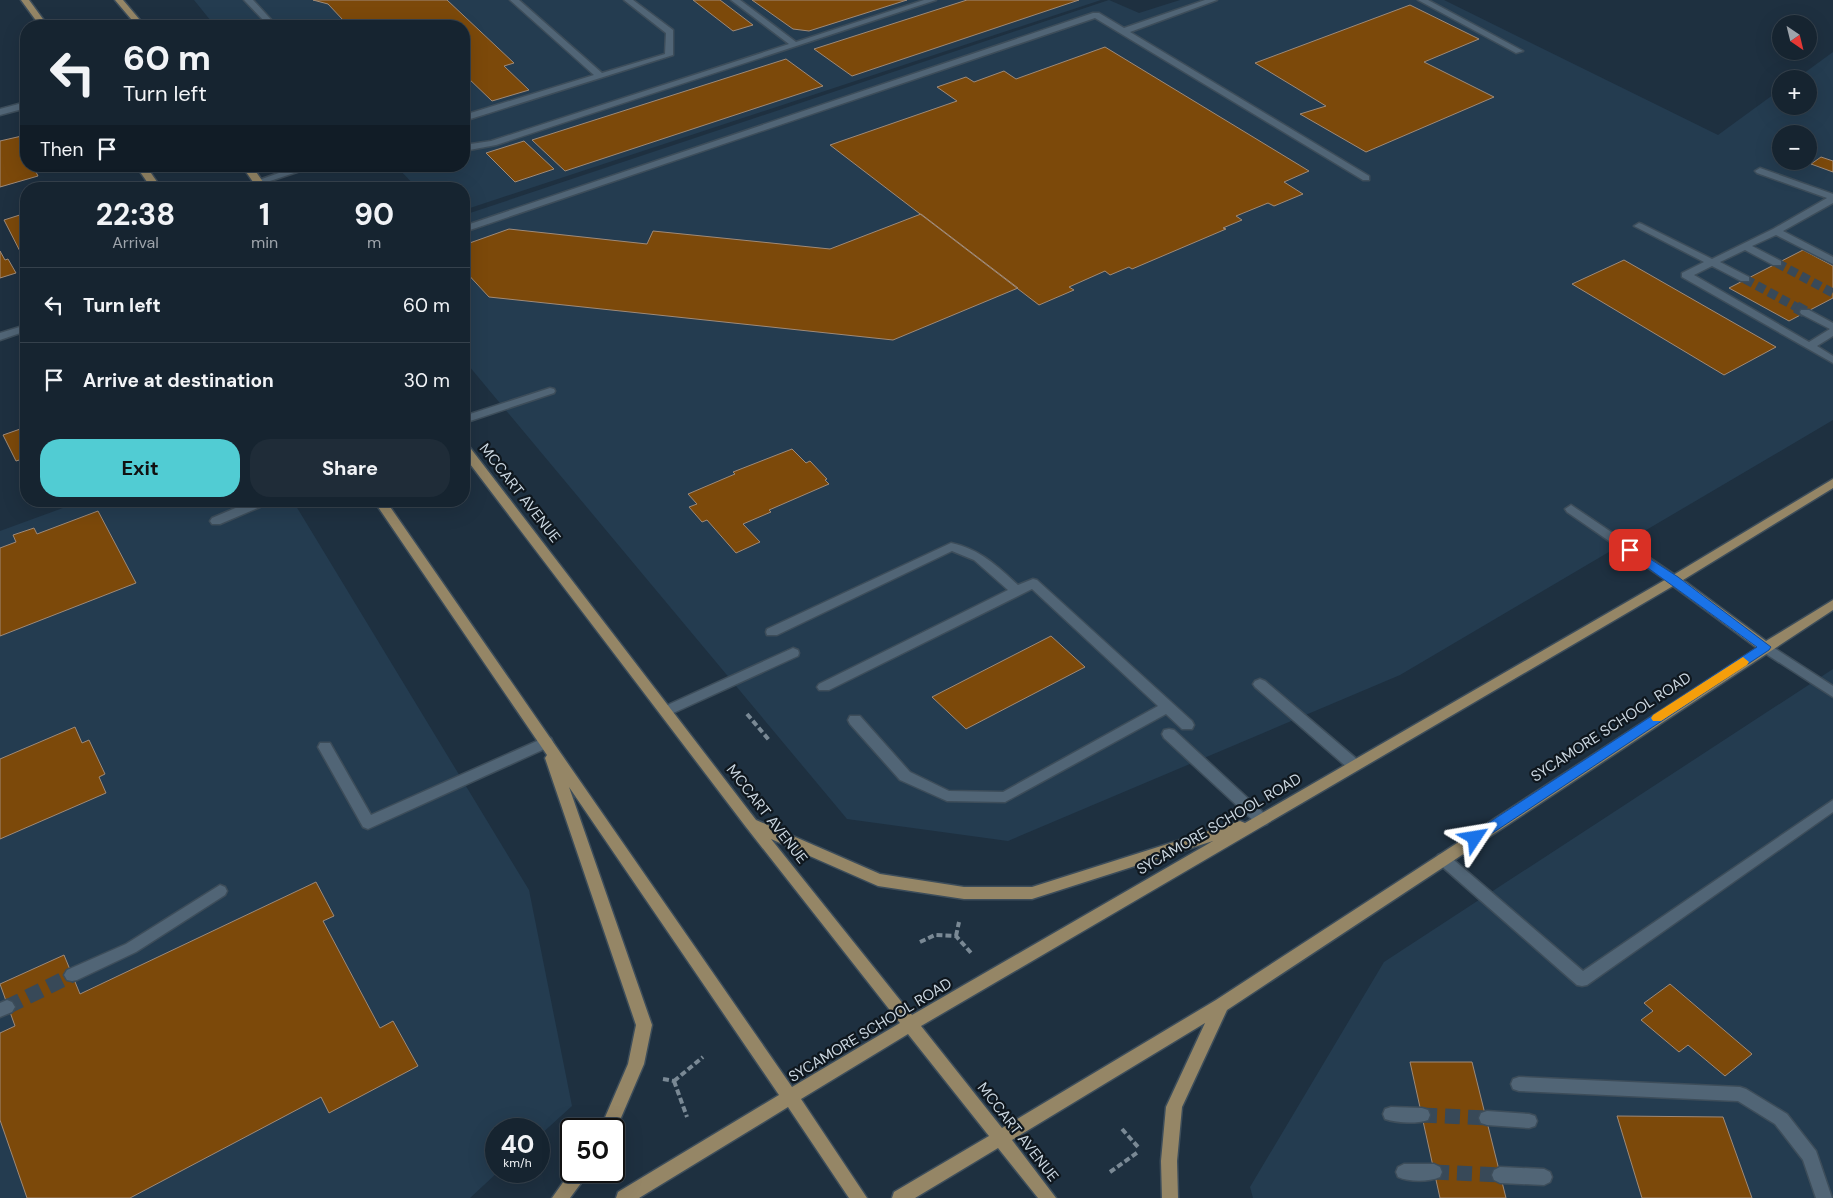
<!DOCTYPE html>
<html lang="en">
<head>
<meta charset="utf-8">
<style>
	body { margin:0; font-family:"DM Sans",sans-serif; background:#1f2c38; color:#f1f3f6; height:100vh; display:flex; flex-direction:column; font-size:19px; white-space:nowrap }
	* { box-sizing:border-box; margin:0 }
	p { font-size:16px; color:#9ea4ab }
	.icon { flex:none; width:28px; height:28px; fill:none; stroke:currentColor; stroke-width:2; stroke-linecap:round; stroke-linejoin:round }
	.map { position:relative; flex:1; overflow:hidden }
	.drawer { position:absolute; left:20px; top:182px; width:450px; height:325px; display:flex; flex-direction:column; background:#162430; border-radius:20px; box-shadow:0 5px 20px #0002,0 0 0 1px #35414c }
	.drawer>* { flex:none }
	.guide { position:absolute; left:20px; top:20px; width:450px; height:152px; border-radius:20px; box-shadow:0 5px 20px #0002,0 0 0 1px #35414c; background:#162430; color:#f1f3f6; overflow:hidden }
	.needle { width:32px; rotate:145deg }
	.controls { position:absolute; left:1772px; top:15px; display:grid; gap:10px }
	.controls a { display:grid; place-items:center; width:45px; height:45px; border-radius:50%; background:#162430; box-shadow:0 5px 20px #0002,0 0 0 1px #35414c; font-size:25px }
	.speed { position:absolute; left:485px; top:1118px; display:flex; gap:10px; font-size:25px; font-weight:700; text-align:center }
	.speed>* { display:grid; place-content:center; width:65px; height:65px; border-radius:50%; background:#162430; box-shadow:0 5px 20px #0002,0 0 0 1px #35414c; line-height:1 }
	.speed small { font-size:12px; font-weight:400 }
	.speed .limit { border:2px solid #111; border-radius:8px; background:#fff; color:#111 }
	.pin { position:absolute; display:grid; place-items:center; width:42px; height:42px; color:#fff; margin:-21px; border-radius:10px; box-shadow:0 2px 8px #0006 }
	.me { position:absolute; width:55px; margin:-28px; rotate:57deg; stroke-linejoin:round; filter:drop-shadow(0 0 4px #0008) }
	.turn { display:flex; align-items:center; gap:18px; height:105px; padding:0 20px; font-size:22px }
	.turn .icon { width:65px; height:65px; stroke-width:2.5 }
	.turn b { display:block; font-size:35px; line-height:42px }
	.then { display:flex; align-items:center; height:48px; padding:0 20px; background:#0003; gap:10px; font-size:19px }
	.eta { display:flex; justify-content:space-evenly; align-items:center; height:85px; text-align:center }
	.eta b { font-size:30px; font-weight:700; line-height:35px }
	.button { display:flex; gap:10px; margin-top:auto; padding:10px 20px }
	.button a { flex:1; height:58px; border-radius:20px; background:#51ccd3; color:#111; font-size:20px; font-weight:700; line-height:58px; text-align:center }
	.button a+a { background:#1f2c38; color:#f1f3f6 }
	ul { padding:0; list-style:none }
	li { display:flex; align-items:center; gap:15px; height:75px; padding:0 20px; border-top:1px solid #35414c }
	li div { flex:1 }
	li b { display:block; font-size:19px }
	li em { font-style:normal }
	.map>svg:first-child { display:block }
	.built { fill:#243c50; fill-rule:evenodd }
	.building { fill:#7c490a; stroke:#9f8a78 }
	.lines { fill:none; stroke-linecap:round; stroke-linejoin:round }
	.minor-tunnel-far2 { stroke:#384958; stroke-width:9; stroke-dasharray:9 4.5; stroke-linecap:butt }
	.minor-tunnel-far1 { stroke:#384958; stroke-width:12; stroke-dasharray:12 5.5; stroke-linecap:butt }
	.minor-tunnel { stroke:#384958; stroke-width:15; stroke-dasharray:15 8; stroke-linecap:butt }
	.minor-casing { stroke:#3d4d5a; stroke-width:3 }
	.major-casing { stroke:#3d4d5a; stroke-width:3 }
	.path { stroke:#7a8995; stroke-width:4; stroke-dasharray:6 3; stroke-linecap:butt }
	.minor { fill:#516576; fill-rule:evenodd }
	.major { fill:#958666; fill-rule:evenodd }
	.route { fill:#1a73e8; stroke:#114b97 }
	.slow { fill:#f59e0b }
	.labels { text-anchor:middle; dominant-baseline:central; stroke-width:4.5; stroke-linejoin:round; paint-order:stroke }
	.street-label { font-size:15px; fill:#cbd7e1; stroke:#0f171e }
</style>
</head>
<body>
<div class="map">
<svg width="1833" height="1198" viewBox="0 0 1833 1198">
	<rect width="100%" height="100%" fill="#1e3040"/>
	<path class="built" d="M194 0H1101L464 210V189H418L396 166H464V26H215Z
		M1109 0 1139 13 1180 0H1444L1718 135 1781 89V106H1809V79H1796L1833 52V420L1400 675 1008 841 847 819 464 360V215ZM1781 134H1809V161H1781Z
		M82 501H293L529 890 572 1106 539 1136V1129H496V1171H499L470 1198H0V531Z
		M1833 669V1198H1253L1250 1187 1384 962Z"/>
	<path class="building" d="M313 0H447L514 63 504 66 529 90 492 101 467 77 464 78V26H352L346 20H343L328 4Z
		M693 0H720L753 25 733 31Z
		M752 0H907L809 31 793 29Z
		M967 0H1079L852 76 814 49Z
		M1410 5 1479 39 1424 62 1494 97 1366 152 1300 114 1326 106 1255 63Z
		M1105 47 1309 171 1284 182 1303 194 1274 206 1268 203 1236 216 1242 220 1223 228 1226 229 1132 269 1129 267 1110 275 1105 271 1069 287 1074 290 1039 305 830 145 957 101 937 87 966 77 974 82 1004 71 1016 79Z
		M786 59 823 86 565 171 532 140Z
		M26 135V166H33L38 176 0 187V141Z
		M524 141 554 169 515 182 486 153Z
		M1821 157 1833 161V172L1811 164Z
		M26 213V263L4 220Z
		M921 214 1018 288 893 340 489 297 464 270V245L509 229 647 244 653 231 830 249Z
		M1803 250 1833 266V298L1789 321 1729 288Z
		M0 251 5 260 8 259 16 273 0 278Z
		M1624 260 1776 347 1724 375 1572 284Z
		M26 427V458L16 461 3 435Z
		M792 449 806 463 810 461 827 479 825 480 829 484 769 510 771 512 743 524 760 542 736 553 707 520 702 522 689 507 697 504 688 494 735 474 733 472Z
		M98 511 136 583 0 636V548L16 542 13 535 34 528 37 534Z
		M1051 636 1085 667 966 729 932 697Z
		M75 727 82 743 89 740 105 774 99 777 106 793 0 839V759Z
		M316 882 334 916 323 921 380 1028 393 1021 418 1066 329 1113 321 1097 130 1198H27L0 1120V1033L15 1026 0 984 64 955 80 994Z
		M1670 984 1752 1054 1725 1076 1688 1045 1679 1052 1641 1020 1653 1011 1644 1003Z
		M1410 1062H1472L1506 1198H1440Z
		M1617 1116 1723 1117 1752 1198H1642Z"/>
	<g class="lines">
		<path class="minor-tunnel-far2" d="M1777 263 1833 293
			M1745 279 1798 308"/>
		<path class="minor-tunnel-far1" d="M1796 307 1805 312"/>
		<path class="minor-tunnel" d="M7 1007 72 975
			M1422 1115 1487 1118
			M1434 1172 1500 1175"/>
		<g class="minor-casing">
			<path id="minor" d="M244 0H253L277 26H269Z
				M510 0H519L602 73 665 54 666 33 624 0H633L673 30V55L464 121V115L594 75Z
				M731 0H740L796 42 924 0H936L496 145 464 151V145L491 141 789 44Z
				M1205 0H1217L1130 32 1369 176V180H1363L1095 18 464 232V226L1093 13H1099L1124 28Z
				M1418 0H1428L1523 51 1516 53Z
				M26 102V108L0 115V109Z
				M299 166H315L258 185 253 182Z
				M1760 168 1833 194V203L1783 231 1833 257V264L1776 235 1752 246 1781 261V265H1773L1745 250 1720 262 1749 277V281H1741L1712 266 1694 275 1809 342 1830 329 1801 314 1800 312 1801 310H1809L1833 323V336L1817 346 1833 356V363L1682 277V273L1704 262 1634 226 1639 223 1642 224 1712 259 1773 229 1827 198 1757 173 1755 171Z
				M26 325V331L0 340V333Z
				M550 388 554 389 555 391 554 393 464 423V416Z
				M252 501H269L267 504 220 524H212L210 521 212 518Z
				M1571 505 1678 577 1680 580 1678 583H1670L1567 512 1565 509Z
				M951 543C980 549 997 566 1018 585L1033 579 1037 580 1192 721 1194 725 1192 729H1182L1166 714 1005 802 947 801 900 780 850 724 848 720 850 716H860L910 772 949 791 1003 792 1158 706 1032 589 829 690H819L817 687 819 684 1008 590 974 560 952 551 777 635H767L766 632 767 629Z
				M1765 642 1833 686V697L1760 650 1759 647 1760 644Z
				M793 648 798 650 799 653 798 656 671 714H661L659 711 661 708Z
				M1260 679 1265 681 1359 761 1361 765 1359 769 1354 770 1349 769 1255 687 1253 684 1255 681Z
				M1169 729 1174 730 1267 816 1269 820 1267 824 1262 826 1257 824 1164 738 1162 734 1164 730Z
				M546 737 551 738 553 742 551 746 368 829 363 827 318 747 320 743H330L371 815Z
				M1833 800V812L1587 985 1582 986 1577 985 1438 863 1436 859 1438 855 1443 853 1448 855 1583 971Z
				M220 885 225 887 227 891 225 895 136 952 77 980 72 981 67 980 64 975 67 970 126 944Z
				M7 1000 12 1002 15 1007 12 1012 0 1017V1003Z
				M1519 1077 1740 1087 1746 1089 1787 1114 1816 1151 1832 1198H1816L1803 1160 1775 1124 1738 1101 1519 1091 1513 1089 1511 1084 1513 1079Z
				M1391 1107 1422 1108 1428 1110 1430 1115 1428 1120C1416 1124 1397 1123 1385 1119L1383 1114 1385 1109Z
				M1487 1111 1529 1114 1535 1116 1537 1121 1535 1126 1529 1128 1487 1125 1481 1123 1479 1118 1481 1113Z
				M1404 1164H1434L1440 1167 1442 1172 1440 1177C1429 1182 1409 1182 1398 1177L1396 1172 1398 1167Z
				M1500 1167 1544 1169 1550 1172 1552 1177 1550 1182 1544 1185 1500 1183 1494 1180 1492 1175 1494 1170Z"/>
		</g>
		<g class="major-casing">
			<path id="major" d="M21 0H29L48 26H40Z
				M115 0H123L145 26H137Z
				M136 166H146L162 189H152Z
				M242 166H252L268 189H258Z
				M464 444 468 445 756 820 880 874 964 887H1032L1240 821 1245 823 1670 577 1833 479V488L1683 580 1766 641 1833 600V610L1227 1010 1182 1107 1177 1161 1178 1198H1162L1161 1161 1166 1107 1205 1023 1012 1140 1056 1198H1038L998 1148 915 1198H892L894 1192 989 1136 908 1034 801 1099 867 1198H849L788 1107 639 1198H616L618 1192 779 1095 569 787 652 1025 644 1064 614 1134V1129H600L628 1064 636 1025 545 758 547 755 374 501H386L792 1087 900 1023 746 827 464 456ZM1673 586 1757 648 1216 1000 1002 1128 921 1026ZM771 839 878 886 964 899H1032L1213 841 912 1015Z
				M571 1171H590L570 1198H552Z"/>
		</g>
		<path class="path" d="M747 714 769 740
			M956 936 959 922
			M920 942 935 935 956 936 972 954
			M663 1079 674 1081
			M674 1081 687 1117
			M674 1081 703 1057
			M1122 1129 1138 1147
			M1110 1172 1138 1152"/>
		<use href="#minor" class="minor"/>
		<use href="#major" class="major"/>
	</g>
	<path class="route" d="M1630 546 1678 577 1771 647 1769 650 1479 842 1475 843 1470 842 1468 838 1470 835 1757 647 1626 552 1624 550 1626 547Z"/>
	<path class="slow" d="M1743 657 1749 662 1747 665 1661 721H1653L1651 718 1653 715Z"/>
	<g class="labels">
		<g class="street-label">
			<text transform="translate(520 493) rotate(52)">MCCART AVENUE</text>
			<text transform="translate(1611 727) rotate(-33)">SYCAMORE SCHOOL ROAD</text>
			<text transform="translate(767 814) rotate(52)">MCCART AVENUE</text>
			<text transform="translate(1219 824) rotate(-30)">SYCAMORE SCHOOL ROAD</text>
			<text transform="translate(870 1030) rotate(-31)">SYCAMORE SCHOOL ROAD</text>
			<text transform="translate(1018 1132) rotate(52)">MCCART AVENUE</text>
		</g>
	</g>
</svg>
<div class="controls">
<a><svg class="needle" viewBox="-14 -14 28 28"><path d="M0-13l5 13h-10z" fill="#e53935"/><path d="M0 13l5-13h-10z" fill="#9ea4ab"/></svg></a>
<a>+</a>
<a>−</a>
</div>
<div class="speed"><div>40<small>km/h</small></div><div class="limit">50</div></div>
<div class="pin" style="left:1630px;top:550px;background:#d93025"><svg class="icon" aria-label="arrive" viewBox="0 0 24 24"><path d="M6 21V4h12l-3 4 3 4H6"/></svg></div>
<svg class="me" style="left:1475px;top:838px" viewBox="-20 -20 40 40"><path d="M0-17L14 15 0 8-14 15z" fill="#1a73e8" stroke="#fff" stroke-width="4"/></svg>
<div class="guide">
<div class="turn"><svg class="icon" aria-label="left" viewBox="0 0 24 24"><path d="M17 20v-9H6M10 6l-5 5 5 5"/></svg><div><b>60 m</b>Turn left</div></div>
<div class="then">Then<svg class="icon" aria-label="arrive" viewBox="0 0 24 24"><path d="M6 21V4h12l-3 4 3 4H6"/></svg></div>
</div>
<section class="drawer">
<div class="eta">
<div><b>22:38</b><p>Arrival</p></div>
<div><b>1</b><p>min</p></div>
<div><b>90</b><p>m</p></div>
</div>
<ul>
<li><svg class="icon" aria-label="left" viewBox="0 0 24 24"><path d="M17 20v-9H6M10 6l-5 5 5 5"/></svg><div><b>Turn left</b></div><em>60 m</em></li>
<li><svg class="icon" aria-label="arrive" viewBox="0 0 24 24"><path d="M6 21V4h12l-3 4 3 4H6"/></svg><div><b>Arrive at destination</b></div><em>30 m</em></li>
</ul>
<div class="button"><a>Exit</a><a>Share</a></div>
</section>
</div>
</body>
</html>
